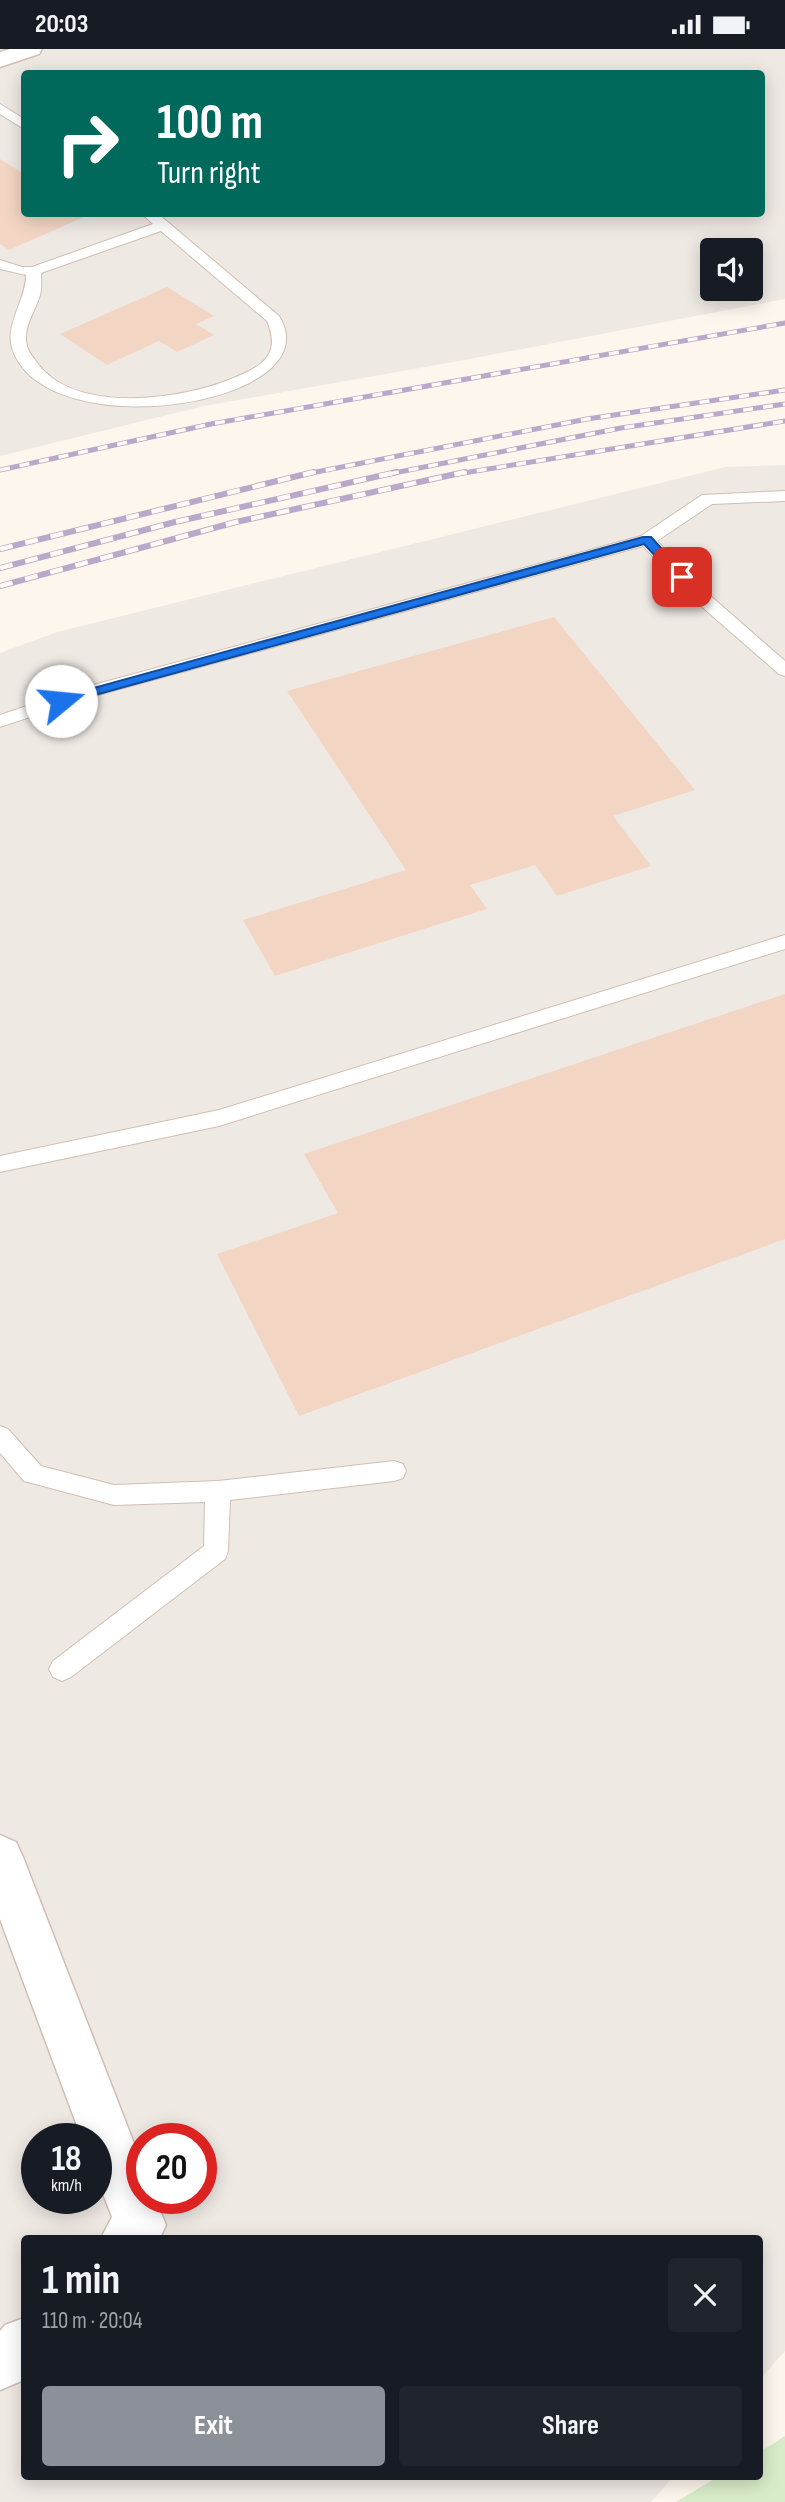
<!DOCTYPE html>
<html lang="en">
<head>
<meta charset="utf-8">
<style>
	body { margin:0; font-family:"Sofia Sans Condensed",sans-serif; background:#20242c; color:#f1f3f6; height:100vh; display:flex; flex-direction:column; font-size:26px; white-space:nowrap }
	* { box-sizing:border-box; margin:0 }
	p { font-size:23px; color:#9ea1a6 }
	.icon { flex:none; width:38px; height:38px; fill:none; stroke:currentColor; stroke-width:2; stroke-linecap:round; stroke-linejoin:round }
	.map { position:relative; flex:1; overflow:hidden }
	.panel { position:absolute; left:21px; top:2186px; width:742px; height:245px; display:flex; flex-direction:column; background:#171b24; border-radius:7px; box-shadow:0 4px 18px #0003 }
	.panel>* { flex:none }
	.guide { position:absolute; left:21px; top:21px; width:744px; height:147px; border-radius:7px; box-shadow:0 4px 18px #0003; background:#00695c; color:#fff; overflow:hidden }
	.fabs { position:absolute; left:700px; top:189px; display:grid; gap:14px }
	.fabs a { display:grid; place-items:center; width:63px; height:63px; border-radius:7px; background:#171b24; box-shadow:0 4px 18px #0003; font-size:35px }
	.speed { position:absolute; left:21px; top:2074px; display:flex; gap:14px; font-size:35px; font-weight:700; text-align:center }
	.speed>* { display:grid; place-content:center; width:91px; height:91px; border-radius:50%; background:#171b24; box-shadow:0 4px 18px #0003; line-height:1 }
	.speed small { font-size:18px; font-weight:400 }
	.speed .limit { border:10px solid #d22; background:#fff; color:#111 }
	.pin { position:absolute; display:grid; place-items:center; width:60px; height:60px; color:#fff; margin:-30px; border-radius:14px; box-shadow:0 4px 10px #0006 }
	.me { position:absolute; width:77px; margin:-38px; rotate:73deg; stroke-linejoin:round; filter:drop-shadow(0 0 5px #0008) }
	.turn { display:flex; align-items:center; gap:24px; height:147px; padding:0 21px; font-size:32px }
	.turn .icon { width:91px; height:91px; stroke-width:2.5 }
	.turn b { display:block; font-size:49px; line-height:60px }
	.round { display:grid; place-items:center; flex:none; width:74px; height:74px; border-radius:7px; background:#20242c }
	.head { display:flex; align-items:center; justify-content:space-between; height:119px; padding:0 21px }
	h1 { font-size:42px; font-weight:700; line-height:52px }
	.button { display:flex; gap:14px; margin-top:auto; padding:14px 21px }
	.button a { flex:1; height:80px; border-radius:7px; background:#8c9099; color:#fff; font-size:28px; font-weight:700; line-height:80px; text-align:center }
	.button a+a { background:#20242c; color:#f1f3f6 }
	.status { display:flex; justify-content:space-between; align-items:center; height:49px; padding:0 35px; background:#171b24; direction:ltr }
	.status svg { height:19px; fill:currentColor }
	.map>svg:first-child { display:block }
	.industrial { fill:#efe9e4; fill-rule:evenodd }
	.green { fill:#d8ecc9 }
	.building { fill:#f3d5c3 }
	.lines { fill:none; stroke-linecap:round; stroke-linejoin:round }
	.lane-casing { stroke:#d1beb0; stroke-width:2 }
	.street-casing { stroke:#d1beb0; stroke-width:3 }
	.lane { fill:#fff; fill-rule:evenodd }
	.street { fill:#fff; fill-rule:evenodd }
	.rail-far1-casing { stroke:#b9a8c9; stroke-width:5 }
	.rail-casing { stroke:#b9a8c9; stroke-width:6 }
	.rail-far1 { stroke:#fffaf3; stroke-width:3.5; stroke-dasharray:10; stroke-linecap:butt }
	.rail { stroke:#fffaf3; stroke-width:4.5; stroke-dasharray:13; stroke-linecap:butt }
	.route { fill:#1a73e8; stroke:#114b97; stroke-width:2 }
</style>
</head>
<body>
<div class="status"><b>20:03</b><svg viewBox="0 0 49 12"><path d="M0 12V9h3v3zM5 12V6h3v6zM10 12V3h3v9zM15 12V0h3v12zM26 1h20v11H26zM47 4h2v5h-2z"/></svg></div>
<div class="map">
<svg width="785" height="2453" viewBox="0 0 785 2453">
	<rect width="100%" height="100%" fill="#fdf6ec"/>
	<path class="industrial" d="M0 0H785V250L459 312 204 357 0 407ZM24 24H761V164H24ZM712 201H751V240H712Z
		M785 416V2302L760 2330V2189H24V2427H674L651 2453H0V604L57 583 725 418ZM37 2090H96V2149H37ZM142 2090H201V2149H142Z"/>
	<path class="green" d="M785 2387V2453H676L719 2427H760V2403Z"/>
	<path class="building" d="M0 110 24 125V164H93L9 201 0 195Z
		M167 238 214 267 196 275 214 286 177 303 159 292 107 316 60 285Z
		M554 568 695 741 613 767 651 817 557 847 535 816 470 836 487 860 275 927 243 871 406 821 287 642Z
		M785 945V1190L299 1367 217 1205 338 1164 304 1105Z"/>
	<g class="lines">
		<g class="lane-casing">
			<path id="lane" d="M0 55 24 70V80L0 65Z
				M141 164H157L279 267C335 356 44 401 12 299 5 275 26 251 26 226L0 220V211L22 218H32L153 175ZM161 182 267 272C272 284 275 297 267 308 259 319 243 325 231 330 180 351 76 365 38 315 34 309 29 304 27 297 22 279 35 263 40 246 42 239 41 232 41 224Z
				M785 442V452L712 455 657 492 706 543 785 612V627L779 625 694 551 643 497 87 649 0 678V666L75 641 641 487 702 446Z
				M785 886V900L219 1077 0 1123V1107L219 1061Z
				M0 1377 8 1380 41 1417 114 1436 218 1432 394 1412 403 1415 406 1422 403 1429 394 1432 230 1451 228 1502 225 1510 71 1628 62 1632 53 1628 49 1620 53 1612 204 1497 205 1453 114 1456 24 1432 0 1404Z"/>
		</g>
		<g class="street-casing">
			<path id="street" d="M10 0H42L39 5 0 18V3Z
				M0 1786 16 1793 23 1808 142 2115V2149H155L166 2176 160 2189H101L112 2168 96 2127V2090H82L0 1870Z
				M24 2269V2331L0 2341V2282L5 2276Z"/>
		</g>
		<use href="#lane" class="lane"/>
		<use href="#street" class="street"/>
		<g class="rail-far1-casing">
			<path id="rail-far1" d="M0 421 211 375 785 274
				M306 425 587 370 785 341
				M389 425 621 379 785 355
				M457 425 785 372"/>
		</g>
		<g class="rail-casing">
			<path id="rail" d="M0 500 314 423
				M0 519 175 473 397 423
				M0 537 236 473 465 423"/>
		</g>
		<use href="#rail-far1" class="rail-far1"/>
		<use href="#rail" class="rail"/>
	</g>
	<path class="route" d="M643 488H651L686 526V531H678L644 495 66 654 61 656 55 652 57 649Z"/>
</svg>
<div class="fabs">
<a><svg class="icon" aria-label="sound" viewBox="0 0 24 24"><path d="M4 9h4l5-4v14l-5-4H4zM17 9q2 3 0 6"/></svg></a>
</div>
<div class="speed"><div>18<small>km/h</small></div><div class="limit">20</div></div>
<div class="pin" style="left:682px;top:528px;background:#d93025"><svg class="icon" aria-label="arrive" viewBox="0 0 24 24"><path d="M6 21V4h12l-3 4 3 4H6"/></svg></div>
<svg class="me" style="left:61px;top:652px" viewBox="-20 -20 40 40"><circle r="19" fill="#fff"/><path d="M0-13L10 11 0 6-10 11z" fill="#1a73e8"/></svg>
<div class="guide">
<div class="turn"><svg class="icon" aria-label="right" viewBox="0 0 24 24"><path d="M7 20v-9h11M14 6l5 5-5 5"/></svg><div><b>100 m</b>Turn right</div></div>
</div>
<section class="panel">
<div class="head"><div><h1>1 min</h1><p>110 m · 20:04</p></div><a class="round"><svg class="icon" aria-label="close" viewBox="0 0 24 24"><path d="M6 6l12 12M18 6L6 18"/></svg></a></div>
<div class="button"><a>Exit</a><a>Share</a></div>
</section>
</div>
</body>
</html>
